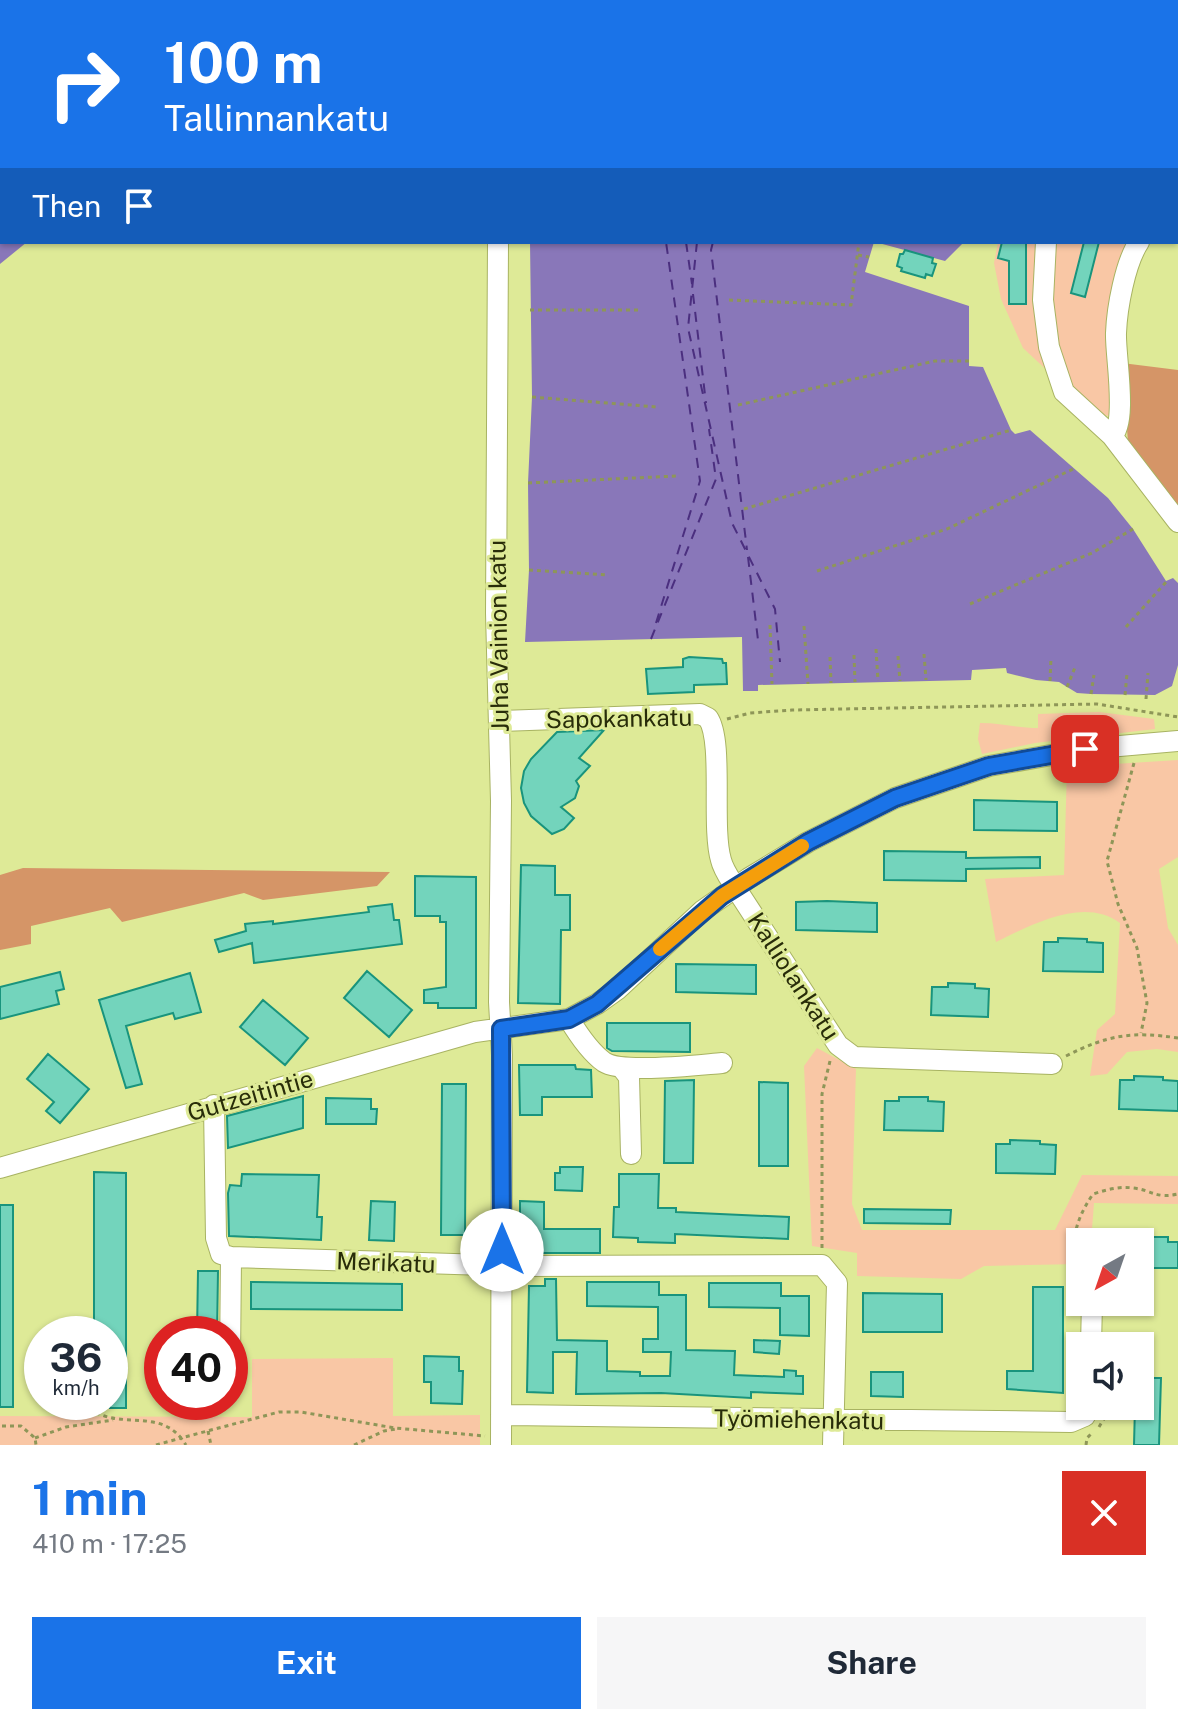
<!DOCTYPE html>
<html lang="en">
<head>
<meta charset="utf-8">
<style>
	body { margin:0; font-family:"Public Sans",sans-serif; background:#f6f6f7; color:#1f2937; height:100vh; display:flex; flex-direction:column; font-size:30px; white-space:nowrap }
	* { box-sizing:border-box; margin:0 }
	p { font-size:26px; color:#747a83 }
	.icon { flex:none; width:44px; height:44px; fill:none; stroke:currentColor; stroke-width:2; stroke-linecap:round; stroke-linejoin:round }
	.map { position:relative; height:1445px; overflow:hidden }
	.drawer { display:flex; flex-direction:column; background:#fff; flex:1 }
	.drawer>* { flex:none }
	.banner { position:absolute; left:0px; top:0px; width:1178px; height:244px; box-shadow:0 2px 6px #0004; background:#1a73e8; color:#fff; overflow:hidden }
	.needle { width:52px; rotate:220deg }
	.fabs { position:absolute; left:1066px; top:1228px; display:grid; gap:16px }
	.fabs a { display:grid; place-items:center; width:88px; height:88px; border-radius:0px; background:#fff; box-shadow:0 2px 6px #0004; font-size:40px }
	.speed { position:absolute; left:24px; top:1316px; display:flex; gap:16px; font-size:40px; font-weight:700; text-align:center }
	.speed>* { display:grid; place-content:center; width:104px; height:104px; border-radius:50%; background:#fff; box-shadow:0 2px 6px #0004; line-height:1 }
	.speed small { font-size:20px; font-weight:400 }
	.speed .limit { border:12px solid #d22; background:#fff; color:#111 }
	.pin { position:absolute; display:grid; place-items:center; width:68px; height:68px; color:#fff; margin:-34px; border-radius:16px; box-shadow:0 4px 12px #0006 }
	.me { position:absolute; width:88px; margin:-44px; rotate:0deg; stroke-linejoin:round; filter:drop-shadow(0 0 6px #0008) }
	.turn { display:flex; align-items:center; gap:28px; height:168px; padding:0 32px; font-size:36px }
	.turn .icon { width:104px; height:104px; stroke-width:2.5 }
	.turn b { display:block; font-size:56px; line-height:68px }
	.then { display:flex; align-items:center; height:76px; padding:0 32px; background:#0003; gap:16px; font-size:30px }
	.round { display:grid; place-items:center; flex:none; width:84px; height:84px; border-radius:0px; background:#f6f6f7 }
	.headline { display:flex; align-items:center; justify-content:space-between; height:136px; padding:0 32px }
	h1 { font-size:48px; font-weight:700; line-height:60px; color:#1a73e8 }
	.action { display:flex; gap:16px; margin-top:auto; padding:16px 32px }
	.action a { flex:1; height:92px; border-radius:0px; background:#1a73e8; color:#fff; font-size:32px; font-weight:700; line-height:92px; text-align:center }
	.action a+a { background:#f6f6f7; color:#1f2937 }
	.map>svg:first-child { display:block }
	.green { fill:#f9c7a5 }
	.forest { fill:#d59567 }
	.water { fill:#8977b9 }
	.lines { fill:none; stroke-linecap:round; stroke-linejoin:round }
	.ferry { stroke:#4b2f7f; stroke-width:2; stroke-dasharray:10 8; stroke-linecap:butt }
	.building { fill:#73d4bc; stroke:#19947d; stroke-width:2 }
	.minor-casing { stroke:#a8b362; stroke-width:22 }
	.path { stroke:#8e9658; stroke-width:3; stroke-dasharray:4 4; stroke-linecap:butt }
	.minor { stroke:#fff; stroke-width:20 }
	.route-casing { stroke:#114b97; stroke-width:20 }
	.route { stroke:#1a73e8; stroke-width:14 }
	.slow { stroke:#f59e0b; stroke-width:14 }
	.labels { text-anchor:middle; dominant-baseline:central; stroke-width:6; stroke-linejoin:round; paint-order:stroke }
	.street-label { font-size:24px; fill:#282c09; stroke:#deea97 }
</style>
</head>
<body>
<div class="map">
<svg width="1178" height="1445" viewBox="0 0 1178 1445">
	<rect width="100%" height="100%" fill="#deea97"/>
	<path class="green" d="M998 242H1132L1113 416 1095 415 1023 348 1001 299 994 263Z
		M1099 712 1154 719 1155 729 1035 743 982 754 978 739 980 723C1001 723 1017 728 1038 728V714Z
		M1178 760V857L1159 869 1168 928 1178 945V1052L1157 1049 1127 1052 1107 1074 1090 1076 1097 1030 1115 1014 1120 923C1084 896 1031 925 996 942L985 879 1064 875 1067 767Z
		M817 1048 856 1069 852 1204 862 1230H1055L1082 1175 1178 1176V1204L1094 1203 1091 1242H1080V1264L984 1266 961 1279 857 1276V1253L812 1246 804 1066Z
		M393 1358V1416L480 1415V1445H0V1416L252 1417V1359Z"/>
	<path class="forest" d="M1122 363 1178 370V508L1128 442Z
		M23 868 390 872 377 886 263 900 244 893 122 922 110 908 31 926V944L0 950V875Z"/>
	<path class="water" d="M0 0H301L2 2V242H27L0 264Z
		M531 0H1069L1066 2Z
		M530 242H874L865 272 969 306V366L983 367 1011 430 1015 434 1030 430 1108 498 1133 529 1166 581 1173 578 1178 583V665L1172 686 1155 695 1091 694 1077 693 1059 682 1036 680 1007 673 1006 668 972 670 971 680 758 685V691H743L742 637 525 642 529 570 528 483 532 397Z
		M875 242H964L945 261Z"/>
	<g class="lines">
		<path class="ferry" d="M763 2V0
			M782 2V0
			M790 2 791 0
			M801 2 802 0
			M686 242 692 284
			M697 242 688 328 732 523 775 609 780 662
			M713 242 711 250 747 550
			M693 294 706 403
			M748 557 758 640
			M656 623 700 481 666 242
			M651 639 716 479 709 429"/>
	</g>
	<path class="building" d="M1002 242H1026V304H1009V261L998 258Z
		M1084 242H1099L1085 297 1071 293Z
		M905 250 933 258 932 263 936 264 932 276 926 274 925 278 901 271 902 268 897 266 900 254H903Z
		M689 657 722 659 723 663H726L727 684 694 685V692L648 694 646 669 683 667V659Z
		M604 730 579 758 590 766 576 781 579 786 575 798 561 807 574 818 564 829 552 834 531 816 524 803 521 788 524 771 531 759 557 732Z
		M974 800 1057 802V831L974 830Z
		M884 851 966 852V858L1040 857V868L966 869V881L884 880Z
		M521 865 555 866V895H570V930H561L560 1004 518 1003Z
		M415 876 476 877V1008H438V1003H424V990L446 987V922H440V916H415Z
		M827 901 877 903V932L796 930V902Z
		M392 904 394 920H399L402 944 254 963 252 943 219 952 215 940 246 931 245 924 273 921V924L369 912 368 907Z
		M1058 938 1087 939V942L1103 943V972L1043 971 1044 942H1058Z
		M676 964 756 965V994L676 992Z
		M367 971 412 1010 389 1037 344 998Z
		M60 972 64 989 56 991 59 1004 0 1019V987Z
		M190 973 201 1012 175 1019 173 1013 126 1026 142 1084 126 1088 99 1000Z
		M948 983 975 984V988L989 989 988 1017 931 1015 932 987H948Z
		M263 1000 308 1038 285 1065 240 1027Z
		M607 1023H690V1052L612 1051 607 1048Z
		M48 1054 89 1089 60 1123 46 1111 54 1102 27 1079Z
		M519 1065H575L576 1069 591 1070 592 1097H542V1115H520Z
		M1134 1076 1163 1077V1080L1178 1081V1111L1119 1109 1120 1080H1134Z
		M694 1080 693 1163H664L665 1081Z
		M759 1082 788 1083V1166H759Z
		M442 1084H466L465 1235H441Z
		M303 1096V1128L228 1148 227 1116Z
		M899 1097H928V1101L944 1102 943 1131 884 1130 885 1101H899Z
		M326 1098 371 1099V1109H377L376 1124H326Z
		M1010 1140 1040 1141V1144L1056 1145 1055 1174 996 1173V1144H1010Z
		M560 1167H583L582 1191 555 1190V1173H560Z
		M94 1172 126 1173V1408H110V1334H94Z
		M242 1174 319 1175 317 1217H322L321 1240 229 1236 228 1193 230 1185 241 1186Z
		M619 1174H659L658 1208H676V1212L789 1217 788 1239 675 1234V1243L638 1242V1238L613 1237 614 1207H619Z
		M371 1201 395 1202 394 1241 369 1240Z
		M520 1201 544 1202V1229H600V1253H520Z
		M0 1205H13V1407H0Z
		M864 1209 951 1210 950 1224 864 1223Z
		M1140 1237H1168V1242H1178V1268H1140Z
		M198 1271H218L217 1334H197Z
		M545 1279H556L557 1340 607 1341V1371L640 1372V1376H670L671 1352H643V1339H658V1307L587 1306V1282H659V1295H686V1350L735 1351 734 1375 784 1377V1370L796 1371V1376H803V1394L751 1392V1398L661 1393 576 1394 577 1352H553V1393L527 1392 529 1286H545Z
		M251 1282 402 1284V1310L251 1309Z
		M709 1283H781V1296H809V1336L780 1335V1308L709 1307Z
		M1033 1287H1063V1393L1007 1389V1371H1033Z
		M863 1293 942 1294V1332H863Z
		M754 1340 780 1341 779 1354 754 1352Z
		M424 1356 459 1357V1371H463L462 1404 431 1403V1382H424Z
		M871 1372H903V1397L871 1396Z
		M1140 1378H1161L1159 1445H1134L1135 1406H1140Z"/>
	<g class="lines">
		<g class="minor-casing">
			<path id="minor" d="M499 0V2
				M398 2V0
				M1176 188 1178 185
				M498 242 496 613 501 801 499 1002 502 1055 501 1445
				M1046 242 1043 300 1049 347 1064 392 1112 436 1178 522
				M1112 436C1128 422 1115 355 1116 333 1117 308 1125 263 1139 242
				M499 721 700 714 708 718C724 741 711 826 721 860 723 869 730 879 735 887L838 1045 854 1057 1052 1064
				M569 1019C578 1034 589 1051 604 1062 622 1074 697 1065 722 1063
				M622 1068 629 1077 631 1154
				M214 1105 216 1238 221 1254 231 1257 520 1266 822 1265 837 1283 833 1445
				M0 1168 475 1032 569 1019 597 1004 618 989 702 911 749 878 808 842 895 798 989 766 1085 749 1178 741
				M1091 1346 1092 1302
				M230 1362 231 1257
				M501 1415 1071 1422 1085 1416 1089 1406"/>
		</g>
		<path class="path" d="M187 0 189 2
			M1063 0 1065 2
			M292 2 294 0
			M1135 2V0
			M1176 31 1178 30
			M858 255 869 257
			M729 300 851 305 859 242
			M530 310H640
			M532 397 657 407
			M738 405 935 361H969
			M528 483 676 476
			M744 509 1011 430
			M529 570 608 575
			M817 571 947 529 1073 469
			M970 604 1092 553 1133 529
			M770 625 772 684
			M804 626 808 684
			M1126 627 1166 582
			M876 649 878 681
			M924 654 926 680
			M854 655 855 682
			M898 656 900 681
			M830 657 831 683
			M1050 681 1051 658
			M1067 687 1076 665
			M1091 694 1094 675
			M1125 695 1127 674
			M1146 699 1148 673
			M727 719 750 713 792 710 1097 704 1178 717
			M1134 763 1107 861 1118 904 1137 948 1147 1003 1141 1033
			M1066 1056C1108 1035 1131 1031 1178 1038
			M822 1248V1094L830 1061
			M1079 1284C1070 1247 1072 1225 1093 1194 1106 1190 1119 1186 1133 1188 1152 1190 1155 1199 1178 1194
			M84 1402C110 1434 155 1406 181 1438L279 1412H301L395 1428 485 1436
			M2 1426H21L35 1438 36 1445
			M1099 1427 1108 1412 1106 1406
			M208 1431 211 1445
			M35 1438 66 1427 113 1420
			M156 1445 181 1438 186 1445
			M354 1445 384 1431 396 1429
			M1086 1445 1087 1438 1093 1432"/>
		<use href="#minor" class="minor"/>
	</g>
	<g class="lines">
		<g class="route-casing">
			<path id="route" d="M502 1250 501 1029 569 1019 597 1004 722 896 808 842 895 798 989 766 1085 749"/>
		</g>
		<use href="#route" class="route"/>
		<path class="slow" d="M660 949 722 896 802 846"/>
	</g>
	<g class="labels">
		<g class="street-label">
			<text transform="translate(498 636) rotate(-91)">Juha Vainion katu</text>
			<text transform="translate(619 718) rotate(-1)">Sapokankatu</text>
			<text transform="translate(794 976) rotate(57)">Kalliolankatu</text>
			<text transform="translate(250 1095) rotate(-16)">Gutzeitintie</text>
			<text transform="translate(386 1262) rotate(2)">Merikatu</text>
			<text transform="translate(799 1419) rotate(1)">Työmiehenkatu</text>
		</g>
	</g>
</svg>
<div class="fabs">
<a><svg class="needle" viewBox="-14 -14 28 28"><path d="M0-13l5 13h-10z" fill="#e53935"/><path d="M0 13l5-13h-10z" fill="#747a83"/></svg></a>
<a><svg class="icon" aria-label="sound" viewBox="0 0 24 24"><path d="M4 9h4l5-4v14l-5-4H4zM17 9q2 3 0 6"/></svg></a>
</div>
<div class="speed"><div>36<small>km/h</small></div><div class="limit">40</div></div>
<div class="pin" style="left:1085px;top:749px;background:#d93025"><svg class="icon" aria-label="arrive" viewBox="0 0 24 24"><path d="M6 21V4h12l-3 4 3 4H6"/></svg></div>
<svg class="me" style="left:502px;top:1250px" viewBox="-20 -20 40 40"><circle r="19" fill="#fff"/><path d="M0-13L10 11 0 6-10 11z" fill="#1a73e8"/></svg>
<div class="banner">
<div class="turn"><svg class="icon" aria-label="right" viewBox="0 0 24 24"><path d="M7 20v-9h11M14 6l5 5-5 5"/></svg><div><b>100 m</b>Tallinnankatu</div></div>
<div class="then">Then<svg class="icon" aria-label="arrive" viewBox="0 0 24 24"><path d="M6 21V4h12l-3 4 3 4H6"/></svg></div>
</div>
</div>
<section class="drawer">
<div class="headline"><div><h1>1 min</h1><p>410 m · 17:25</p></div><a class="round" style="background:#d93025;color:#fff"><svg class="icon" aria-label="close" viewBox="0 0 24 24"><path d="M6 6l12 12M18 6L6 18"/></svg></a></div>
<div class="action"><a>Exit</a><a>Share</a></div>
</section>
</body>
</html>
